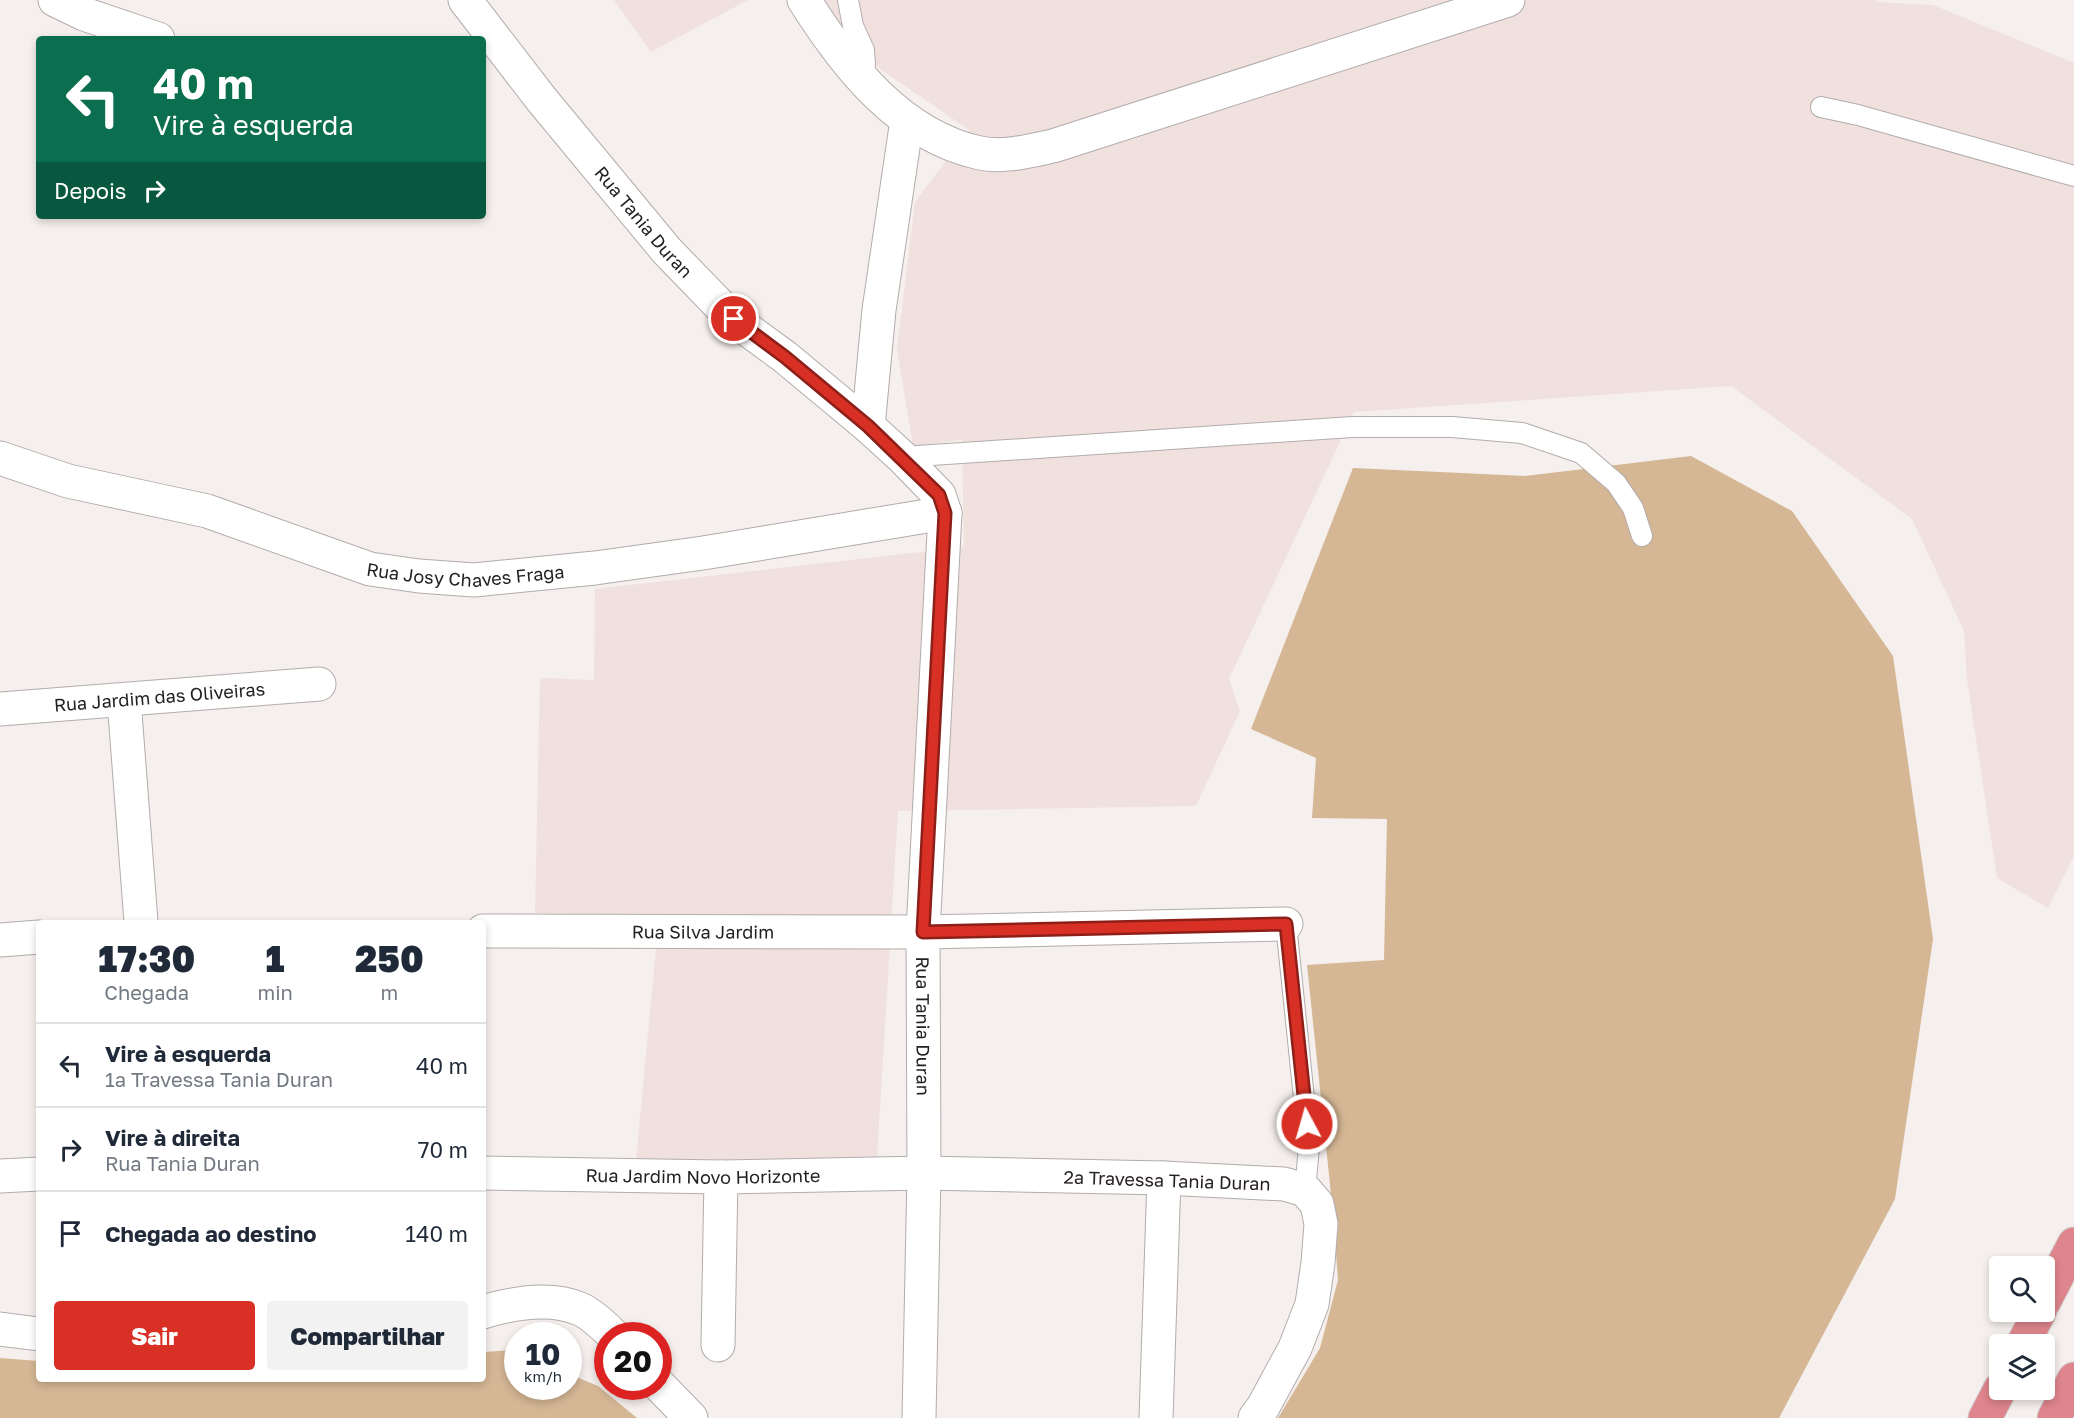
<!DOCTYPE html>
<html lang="pt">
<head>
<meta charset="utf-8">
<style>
	body { margin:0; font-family:"Golos Text",sans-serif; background:#f2f2f3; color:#1f2937; height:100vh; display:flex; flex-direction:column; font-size:22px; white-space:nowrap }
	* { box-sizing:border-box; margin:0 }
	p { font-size:20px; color:#747a83 }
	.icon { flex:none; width:33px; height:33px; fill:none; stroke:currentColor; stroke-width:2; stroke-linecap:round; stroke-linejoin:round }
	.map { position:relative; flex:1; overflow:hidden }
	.panel { position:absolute; left:36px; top:920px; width:450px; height:462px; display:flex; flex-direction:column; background:#fff; border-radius:6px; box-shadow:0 3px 9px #0003 }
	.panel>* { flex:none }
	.top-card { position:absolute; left:36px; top:36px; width:450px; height:183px; border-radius:6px; box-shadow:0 3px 9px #0003; background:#0b6e4f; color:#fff; overflow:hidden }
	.fabs { position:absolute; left:1989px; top:1256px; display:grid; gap:12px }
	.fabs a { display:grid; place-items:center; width:66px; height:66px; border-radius:6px; background:#fff; box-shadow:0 3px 9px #0003; font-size:30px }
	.speed { position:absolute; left:504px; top:1322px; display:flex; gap:12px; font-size:30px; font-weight:700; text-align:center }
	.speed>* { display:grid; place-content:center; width:78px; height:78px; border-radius:50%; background:#fff; box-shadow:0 3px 9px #0003; line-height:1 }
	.speed small { font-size:15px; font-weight:400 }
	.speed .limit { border:9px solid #d22; background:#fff; color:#111 }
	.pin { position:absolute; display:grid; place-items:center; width:51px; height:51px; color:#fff; margin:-26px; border:3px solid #fff; border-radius:50%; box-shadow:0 2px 6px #0007 }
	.me { position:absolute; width:66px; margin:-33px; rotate:354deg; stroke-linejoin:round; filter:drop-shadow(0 0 4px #0008) }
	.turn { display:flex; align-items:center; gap:21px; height:126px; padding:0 18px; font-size:27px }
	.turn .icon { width:78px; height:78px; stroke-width:2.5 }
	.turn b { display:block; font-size:42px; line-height:51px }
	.then { display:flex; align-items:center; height:57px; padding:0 18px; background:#0003; gap:12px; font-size:22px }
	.eta { display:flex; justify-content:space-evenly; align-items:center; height:102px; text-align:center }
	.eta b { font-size:36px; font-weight:800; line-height:42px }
	.cta { display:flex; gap:12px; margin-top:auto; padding:12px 18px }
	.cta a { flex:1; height:69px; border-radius:6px; background:#d93025; color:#fff; font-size:24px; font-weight:800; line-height:69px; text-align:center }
	.cta a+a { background:#f2f2f3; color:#1f2937 }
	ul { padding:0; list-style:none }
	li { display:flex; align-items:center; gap:18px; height:84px; padding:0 18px; border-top:2px solid #e0e1e3 }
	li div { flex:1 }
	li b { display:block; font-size:22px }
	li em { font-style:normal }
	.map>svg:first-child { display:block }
	.built { fill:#f1e1de }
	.green { fill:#d5b795 }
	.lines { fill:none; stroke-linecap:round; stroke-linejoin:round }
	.lane-casing { stroke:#b2acab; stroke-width:22 }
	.street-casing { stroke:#b2acab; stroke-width:35 }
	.secondary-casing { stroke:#b2acab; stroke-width:35 }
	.highway-casing { stroke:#cfcece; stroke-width:35 }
	.lane { stroke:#fff; stroke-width:20 }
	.street { stroke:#fff; stroke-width:33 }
	.secondary { stroke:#fff; stroke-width:33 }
	.highway { stroke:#df858d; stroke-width:33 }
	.route-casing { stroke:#8d1f18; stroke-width:15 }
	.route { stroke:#d93025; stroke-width:10 }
	.labels { text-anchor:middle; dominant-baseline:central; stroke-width:4.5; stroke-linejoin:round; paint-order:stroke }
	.street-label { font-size:18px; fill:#242221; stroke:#fffdfd }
</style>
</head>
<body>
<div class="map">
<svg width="2074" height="1418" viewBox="0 0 2074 1418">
	<rect width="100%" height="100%" fill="#f5efed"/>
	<path class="built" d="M614 0H748L651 52Z
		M818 0H1876L1877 2 1933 5 2074 63V856L2048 908 1997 878 1967 679 1964 631 1912 519 1731 386 1354 412 1229 679 1240 711 1196 806 898 811 877 1158 636 1160 659 917 535 913 540 678 594 680 595 589 964 547 962 440 913 446 897 349 915 202 969 130 854 51Z"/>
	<path class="green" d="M1691 456 1792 511 1893 656 1933 939 1895 1199 1779 1418H1278L1320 1348 1338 1280 1333 1213 1307 965 1384 960 1387 819 1312 818 1316 758 1251 729 1353 468 1525 476Z
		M512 1350 517 1353 518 1386H568L569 1374 598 1386 637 1418H0V1358L39 1361V1378H264L291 1381 302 1378H483V1352Z"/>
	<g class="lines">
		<g class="lane-casing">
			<path id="lane" d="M848 0 853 26 864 50 865 64 863 81
				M1821 107 1858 115 2074 176
				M902 457 1352 427H1452L1522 433 1581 453 1616 483 1633 508 1642 536
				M1286 924 1309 1147 1305 1190"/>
		</g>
		<g class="street-casing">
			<g id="street">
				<path d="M55 0 84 14 158 39"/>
				<path id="s1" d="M465 0 542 100 667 251 733 319 785 357 868 426 902 457 939 495 945 513 923 932 924 1173 919 1418"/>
				<path d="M868 426 879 310 907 120"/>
				<path id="s2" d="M0 458 68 481 207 511 370 569 419 576 474 580 595 568 703 553 945 513"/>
				<path d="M124 700 141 922"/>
				<path id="s3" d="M0 709 319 684"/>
				<path id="s4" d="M483 931 923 932 1286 924"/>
				<path d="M0 940 39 937"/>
				<path id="s5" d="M483 1173 721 1177 924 1173 1164 1178 1284 1184 1305 1190 1317 1204 1321 1224 1318 1263 1312 1304 1295 1348 1263 1407 1255 1418"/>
				<path d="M0 1176 39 1174"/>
				<path d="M483 1312C513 1303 550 1296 580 1309 591 1314 604 1326 613 1335"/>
				<path d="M0 1329 39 1334"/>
				<path d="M718 1345 721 1177"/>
				<path d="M658 1384 691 1418"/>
				<path d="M1156 1418 1164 1178"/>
			</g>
		</g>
		<g class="secondary-casing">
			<path id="secondary" d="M804 0C845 65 900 136 980 153 1003 158 1030 151 1053 146L1508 0"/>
		</g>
		<g class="highway-casing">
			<path id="highway" d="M2044 1302 2074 1244
				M2023 1344 2040 1311
				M1985 1418 2000 1389
				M2054 1418 2074 1379"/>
		</g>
		<use href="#lane" class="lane"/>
		<use href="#street" class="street"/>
		<use href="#secondary" class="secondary"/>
		<use href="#highway" class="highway"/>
	</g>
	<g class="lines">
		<g class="route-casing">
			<path id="route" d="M734 319 785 357 868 426 939 495 945 513 923 932 1286 924 1307 1124"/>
		</g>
		<use href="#route" class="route"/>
	</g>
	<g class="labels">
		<g class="street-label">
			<text stroke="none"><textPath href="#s1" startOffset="285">Rua Tania Duran</textPath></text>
			<text stroke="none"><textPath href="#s2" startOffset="483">Rua Josy Chaves Fraga</textPath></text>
			<text stroke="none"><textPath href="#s3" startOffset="160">Rua Jardim das Oliveiras</textPath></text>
			<text stroke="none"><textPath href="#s4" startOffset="220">Rua Silva Jardim</textPath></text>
			<text stroke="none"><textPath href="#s1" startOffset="1221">Rua Tania Duran</textPath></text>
			<text stroke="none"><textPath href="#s5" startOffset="220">Rua Jardim Novo Horizonte</textPath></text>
			<text transform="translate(1167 1180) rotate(2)">2ª Travessa Tania Duran</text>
		</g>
	</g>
</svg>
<div class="fabs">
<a><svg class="icon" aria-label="search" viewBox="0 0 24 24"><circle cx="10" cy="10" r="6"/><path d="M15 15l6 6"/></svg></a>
<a><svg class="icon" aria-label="layers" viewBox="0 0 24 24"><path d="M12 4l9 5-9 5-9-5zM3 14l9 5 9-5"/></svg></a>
</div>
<div class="speed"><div>10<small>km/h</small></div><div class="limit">20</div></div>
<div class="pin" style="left:734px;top:319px;background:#d93025"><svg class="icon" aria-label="arrive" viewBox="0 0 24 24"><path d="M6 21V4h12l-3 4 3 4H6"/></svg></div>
<svg class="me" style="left:1307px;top:1124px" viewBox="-20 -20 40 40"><circle r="17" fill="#d93025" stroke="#fff" stroke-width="3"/><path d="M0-11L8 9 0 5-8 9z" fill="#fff"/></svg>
<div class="top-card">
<div class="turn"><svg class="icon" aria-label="left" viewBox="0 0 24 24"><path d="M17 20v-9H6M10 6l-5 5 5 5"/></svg><div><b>40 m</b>Vire à esquerda</div></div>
<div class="then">Depois<svg class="icon" aria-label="right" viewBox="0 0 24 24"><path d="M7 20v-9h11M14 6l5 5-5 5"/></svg></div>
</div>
<section class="panel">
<div class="eta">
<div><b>17:30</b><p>Chegada</p></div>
<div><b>1</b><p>min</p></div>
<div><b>250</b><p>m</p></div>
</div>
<ul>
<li><svg class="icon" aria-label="left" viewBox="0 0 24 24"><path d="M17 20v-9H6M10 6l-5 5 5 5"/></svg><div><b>Vire à esquerda</b><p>1ª Travessa Tania Duran</p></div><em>40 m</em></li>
<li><svg class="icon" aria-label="right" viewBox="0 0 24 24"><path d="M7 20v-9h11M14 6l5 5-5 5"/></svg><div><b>Vire à direita</b><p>Rua Tania Duran</p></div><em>70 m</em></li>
<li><svg class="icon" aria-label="arrive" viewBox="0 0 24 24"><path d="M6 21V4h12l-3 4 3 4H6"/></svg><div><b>Chegada ao destino</b></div><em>140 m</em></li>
</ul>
<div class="cta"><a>Sair</a><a>Compartilhar</a></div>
</section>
</div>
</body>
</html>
